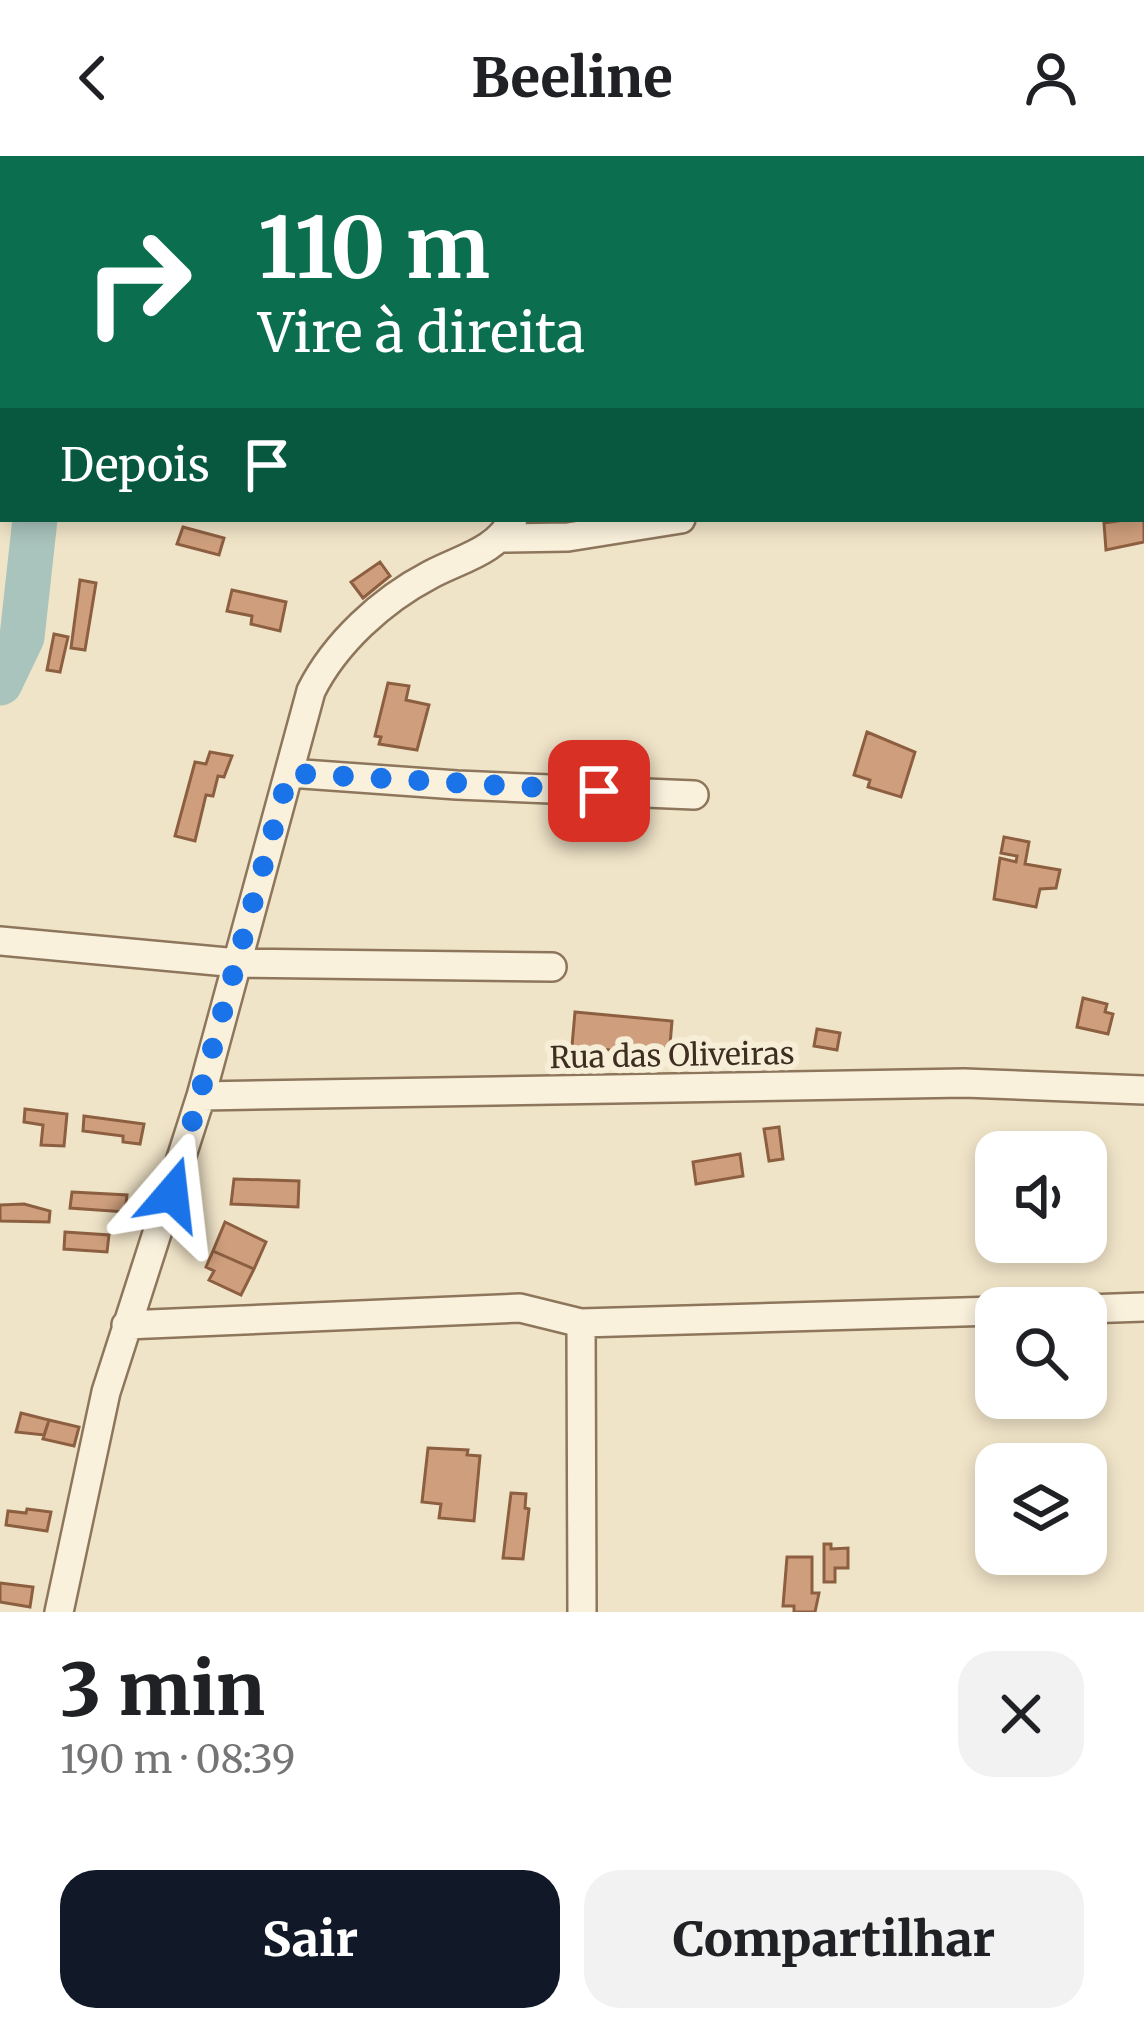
<!DOCTYPE html>
<html lang="pt">
<head>
<meta charset="utf-8">
<style>
	body { margin:0; font-family:Merriweather,serif; background:#f2f2f2; color:#202124; height:100vh; display:flex; flex-direction:column; font-size:45px; white-space:nowrap }
	* { box-sizing:border-box; margin:0 }
	p { font-size:39px; color:#757577 }
	.icon { flex:none; width:66px; height:66px; fill:none; stroke:currentColor; stroke-width:2; stroke-linecap:round; stroke-linejoin:round }
	.map { position:relative; height:1456px; overflow:hidden }
	.side { display:flex; flex-direction:column; background:#fff; flex:1 }
	.side>* { flex:none }
	.guide { position:absolute; left:0px; top:0px; width:1146px; height:366px; box-shadow:0 6px 18px #0003; background:#0b6e4f; color:#fff; overflow:hidden }
	.controls { position:absolute; left:975px; top:975px; display:grid; gap:24px }
	.controls a { display:grid; place-items:center; width:132px; height:132px; border-radius:24px; background:#fff; box-shadow:0 6px 18px #0003; font-size:60px }
	.pin { position:absolute; display:grid; place-items:center; width:102px; height:102px; color:#fff; margin:-51px; border-radius:24px; box-shadow:0 6px 18px #0006 }
	.me { position:absolute; width:132px; margin:-66px; rotate:17deg; stroke-linejoin:round; filter:drop-shadow(0 0 9px #0008) }
	.turn { display:flex; align-items:center; gap:42px; height:252px; padding:0 60px; font-size:54px }
	.turn .icon { width:156px; height:156px; stroke-width:2.5 }
	.turn b { display:block; font-size:84px; line-height:102px }
	.then { display:flex; align-items:center; height:114px; padding:0 60px; background:#0003; gap:24px; font-size:45px }
	.round { display:grid; place-items:center; flex:none; width:126px; height:126px; border-radius:36px; background:#f2f2f2 }
	.headline { display:flex; align-items:center; justify-content:space-between; height:204px; padding:0 60px }
	h1 { font-size:72px; font-weight:800; line-height:90px }
	.action { display:flex; gap:24px; margin-top:auto; padding:24px 60px }
	.action a { flex:1; height:138px; border-radius:36px; background:#111827; color:#fff; font-size:48px; font-weight:800; line-height:138px; text-align:center }
	.action a+a { background:#f2f2f2; color:#202124 }
	header { display:flex; justify-content:space-between; align-items:center; height:156px; padding:0 60px; background:#fff; font-size:54px; font-weight:800 }
	.map>svg:first-child { display:block }
	.lines { fill:none; stroke-linecap:round; stroke-linejoin:round }
	.river { stroke:#a9c4bc; stroke-width:45 }
	.building { fill:#cf9f7d; stroke:#8d5f41; stroke-width:3 }
	.street-casing { stroke:#8d765c; stroke-width:32 }
	.street { stroke:#faf1dc; stroke-width:27 }
	.route { stroke:#1a73e8; stroke-width:21; stroke-dasharray:0 37.8 }
	.labels { text-anchor:middle; dominant-baseline:central; stroke-width:12; stroke-linejoin:round; paint-order:stroke }
	.street-label { font-size:30px; fill:#3d2e20; stroke:#f7eed8 }
</style>
</head>
<body>
<header><svg class="icon" aria-label="back" viewBox="0 0 24 24"><path d="M15 5l-7 7 7 7"/></svg>Beeline<svg class="icon" aria-label="person" viewBox="0 0 24 24"><circle cx="12" cy="8" r="4"/><path d="M4 21q1-7 8-7t8 7"/></svg></header>
<div class="map">
<svg width="1144" height="1456" viewBox="0 0 1144 1456">
	<rect width="100%" height="100%" fill="#f0e4c8"/>
	<g class="lines">
		<path class="river" d="M103 0V3
			M0 527 22 481 35 363"/>
	</g>
	<path class="building" d="M1144 361V386L1106 394 1104 367Z
		M183 371 224 382 219 399 177 388Z
		M380 406 390 420 363 442 351 426Z
		M80 424 96 427 85 494 71 492Z
		M232 434 286 446 280 475 251 468 252 460 227 455Z
		M54 478 68 481 60 516 47 514Z
		M388 527 409 530 406 544 429 549 417 594 379 588 381 581 375 580Z
		M867 576 915 596 901 641 868 631 870 624 854 619Z
		M210 596 232 600 224 621 218 620 213 640 206 639 195 685 175 680 195 606 206 608Z
		M1004 681 1029 686 1025 708 1060 714 1056 732 1040 733 1036 751 994 743 1000 702 1016 706 1017 700 1001 697Z
		M1083 842 1107 848 1105 856 1113 858 1108 878 1077 871Z
		M575 856 672 865 669 900 572 890Z
		M817 873 840 877 837 894 814 890Z
		M25 953 67 958 64 990 41 989 43 969 24 966Z
		M84 960 144 968 140 988 123 986V980L83 975Z
		M779 971 783 1003 769 1005 764 973Z
		M740 998 743 1020 696 1028 693 1006Z
		M234 1023 299 1025 298 1051 231 1048Z
		M72 1036 127 1039 125 1056 70 1052Z
		M24 1048 50 1055 49 1066 0 1065V1049Z
		M225 1066 266 1086 254 1113 213 1095Z
		M65 1076 109 1079 107 1096 64 1093Z
		M213 1095 254 1113 241 1139 209 1124 214 1115 206 1111Z
		M21 1257 49 1264 44 1279 16 1276Z
		M49 1264 79 1271 74 1290 43 1283Z
		M428 1292 468 1294 467 1299 480 1300 474 1365 439 1362 441 1348 422 1346Z
		M511 1337 526 1338 525 1352 529 1353 523 1403 503 1402Z
		M27 1353 51 1356 47 1375 6 1369 8 1355 26 1357Z
		M977 1370H996V1394H977Z
		M824 1388H831V1393L848 1392V1412H835V1426H824Z
		M787 1401H812V1437H819L815 1456H794V1450H783Z
		M0 1427 33 1431 30 1451 0 1446Z"/>
	<g class="lines">
		<g class="street-casing">
			<path id="street" d="M498 0 499 3
				M1143 267H1144
				M503 382 568 381 681 363
				M289 617 457 629 694 639
				M0 785 238 807 552 811
				M201 940 964 927 1144 934
				M1086 1153 1144 1151
				M581 1167 996 1155
				M126 1169 520 1152 581 1167 582 1456
				M59 1456 106 1236 201 940 311 535C335 487 382 444 430 419 462 402 496 396 513 363"/>
		</g>
		<use href="#street" class="street"/>
	</g>
	<g class="lines">
		<path class="route" d="M172 1038 289 617 599 635"/>
	</g>
	<g class="labels">
		<g class="street-label">
			<text transform="translate(672 899) rotate(-1)">Rua das Oliveiras</text>
		</g>
	</g>
</svg>
<div class="controls">
<a><svg class="icon" aria-label="sound" viewBox="0 0 24 24"><path d="M4 9h4l5-4v14l-5-4H4zM17 9q2 3 0 6"/></svg></a>
<a><svg class="icon" aria-label="search" viewBox="0 0 24 24"><circle cx="10" cy="10" r="6"/><path d="M15 15l6 6"/></svg></a>
<a><svg class="icon" aria-label="layers" viewBox="0 0 24 24"><path d="M12 4l9 5-9 5-9-5zM3 14l9 5 9-5"/></svg></a>
</div>
<div class="pin" style="left:599px;top:635px;background:#d93025"><svg class="icon" aria-label="arrive" viewBox="0 0 24 24"><path d="M6 21V4h12l-3 4 3 4H6"/></svg></div>
<svg class="me" style="left:172px;top:1038px" viewBox="-20 -20 40 40"><path d="M0-17L14 15 0 8-14 15z" fill="#1a73e8" stroke="#fff" stroke-width="4"/></svg>
<div class="guide">
<div class="turn"><svg class="icon" aria-label="right" viewBox="0 0 24 24"><path d="M7 20v-9h11M14 6l5 5-5 5"/></svg><div><b>110 m</b>Vire à direita</div></div>
<div class="then">Depois<svg class="icon" aria-label="arrive" viewBox="0 0 24 24"><path d="M6 21V4h12l-3 4 3 4H6"/></svg></div>
</div>
</div>
<section class="side">
<div class="headline"><div><h1>3 min</h1><p>190 m · 08:39</p></div><a class="round"><svg class="icon" aria-label="close" viewBox="0 0 24 24"><path d="M6 6l12 12M18 6L6 18"/></svg></a></div>
<div class="action"><a>Sair</a><a>Compartilhar</a></div>
</section>
</body>
</html>
